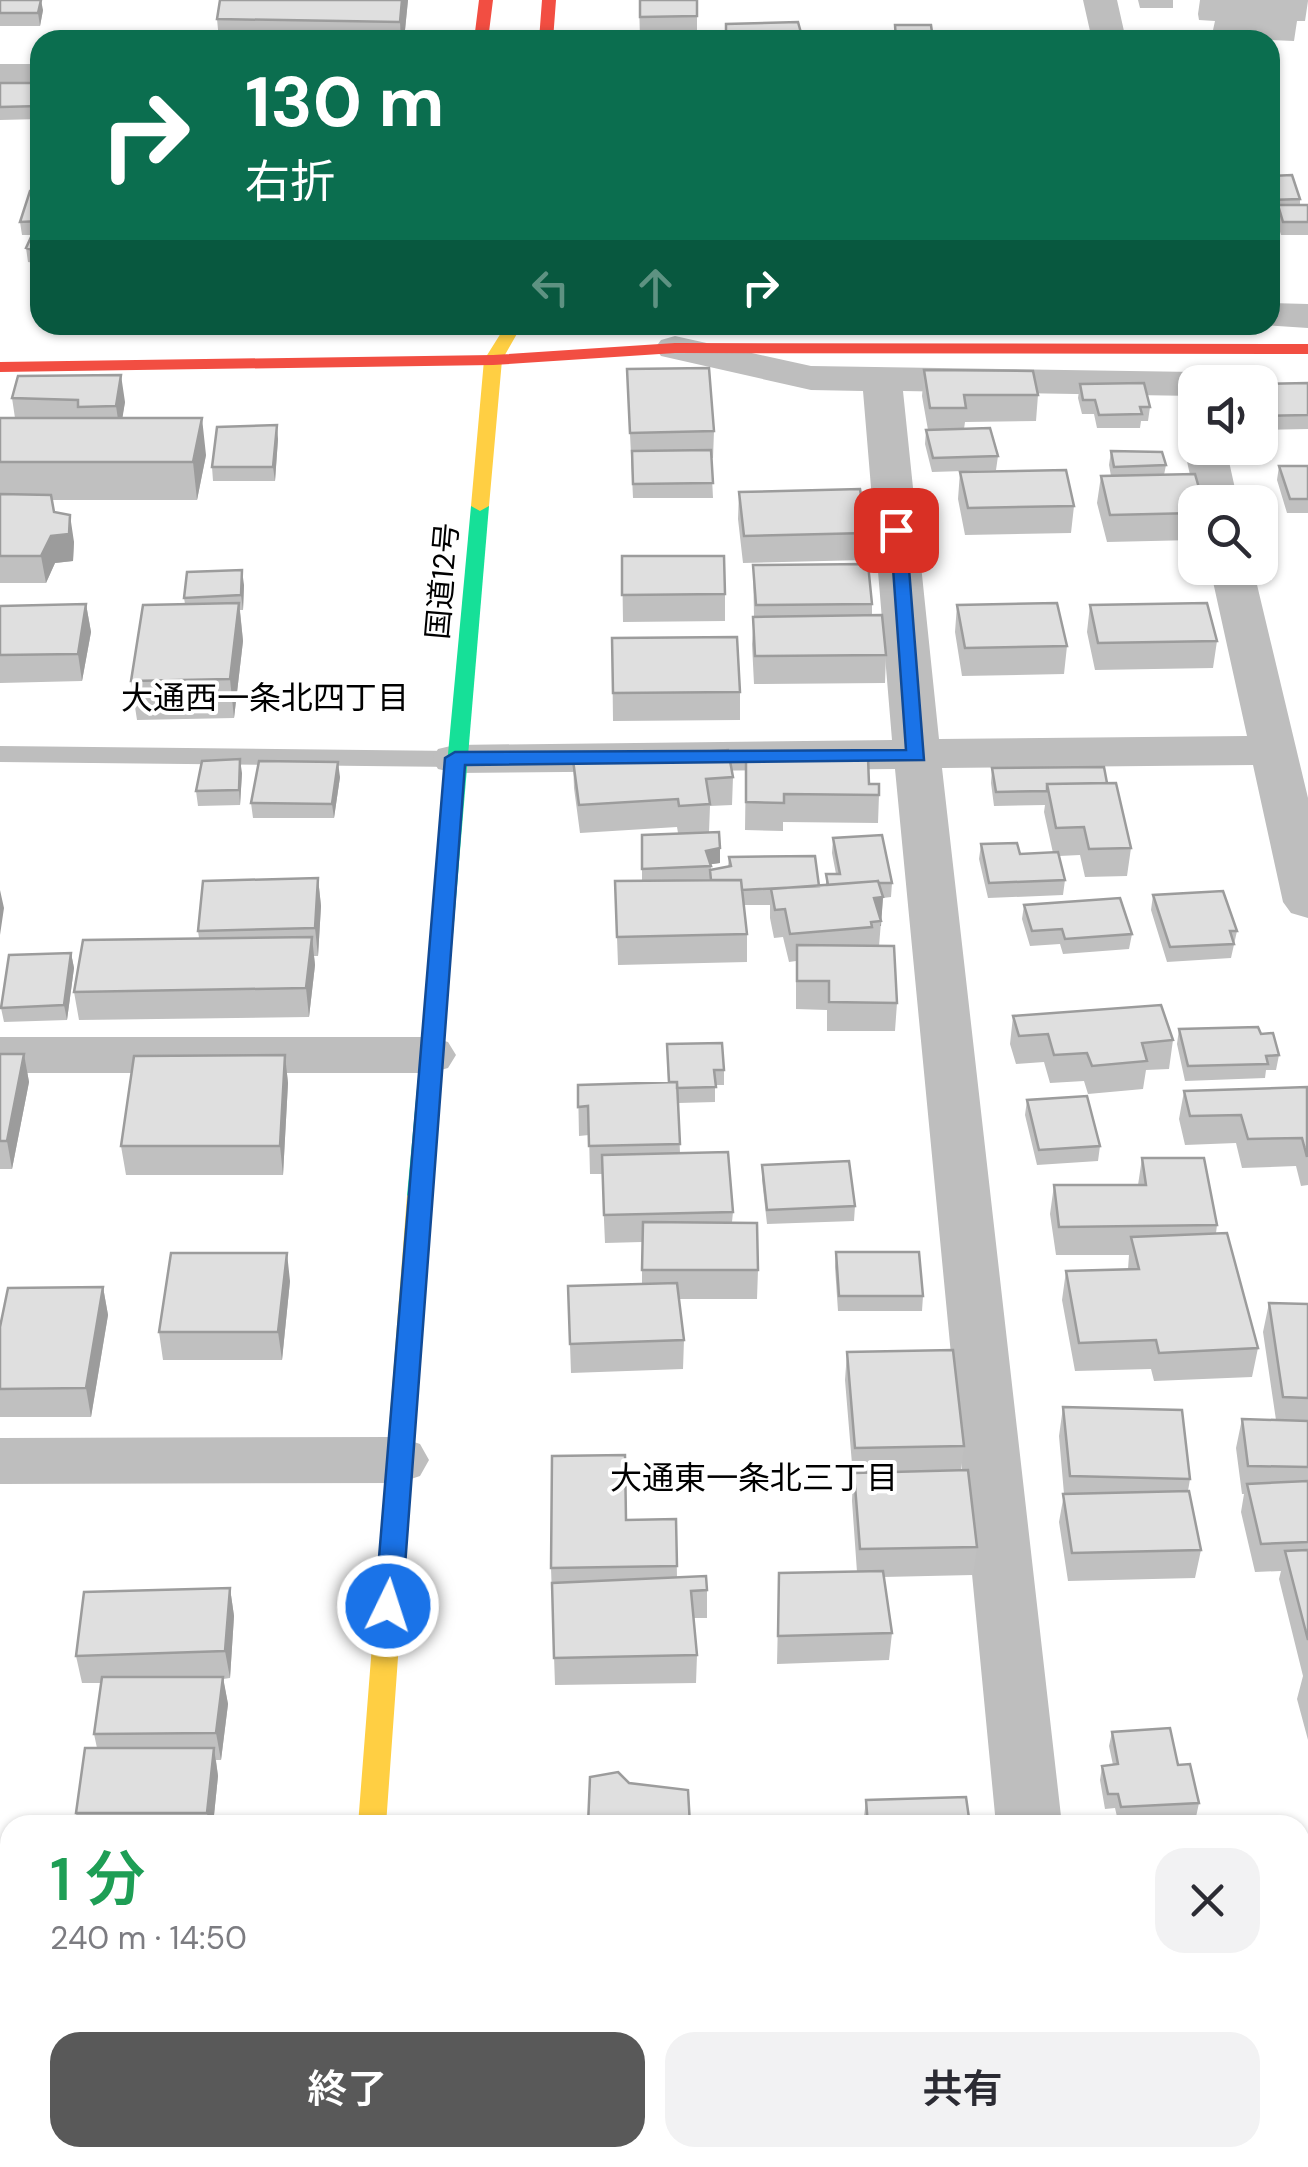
<!DOCTYPE html>
<html lang="ja">
<head>
<meta charset="utf-8">
<style>
	body { margin:0; font-family:"DM Sans","Noto Sans JP",sans-serif; background:#f2f2f3; color:#2b2b33; height:100vh; display:flex; flex-direction:column; font-size:38px; white-space:nowrap }
	* { box-sizing:border-box; margin:0 }
	p { font-size:32px; color:#7c7c81 }
	.icon { flex:none; width:55px; height:55px; fill:none; stroke:currentColor; stroke-width:2; stroke-linecap:round; stroke-linejoin:round }
	.map { position:relative; flex:1; overflow:hidden }
	.details { position:absolute; left:0px; top:1815px; width:1310px; height:352px; display:flex; flex-direction:column; background:#fff; border-radius:30px 30px 0 0; box-shadow:0 2px 8px #0004 }
	.details>* { flex:none }
	.hud { position:absolute; left:30px; top:30px; width:1250px; height:305px; border-radius:30px; box-shadow:0 2px 8px #0004; background:#0b6e4f; color:#fff; overflow:hidden }
	.buttons { position:absolute; left:1178px; top:365px; display:grid; gap:20px }
	.buttons a { display:grid; place-items:center; width:100px; height:100px; border-radius:20px; background:#fff; box-shadow:0 2px 8px #0004; font-size:50px }
	.pin { position:absolute; display:grid; place-items:center; width:85px; height:85px; color:#fff; margin:-42px; border-radius:20px; box-shadow:0 5px 15px #0006 }
	.me { position:absolute; width:110px; margin:-55px; rotate:4deg; stroke-linejoin:round; filter:drop-shadow(0 0 8px #0008) }
	.turn { display:flex; align-items:center; gap:35px; height:210px; padding:0 50px; font-size:45px }
	.turn .icon { width:130px; height:130px; stroke-width:2.5 }
	.turn b { display:block; font-size:70px; line-height:85px }
	.lanes { display:flex; align-items:center; height:95px; padding:0 50px; background:#0003; justify-content:center; gap:50px; direction:ltr }
	.lanes .off { opacity:.35 }
	.round { display:grid; place-items:center; flex:none; width:105px; height:105px; border-radius:30px; background:#f2f2f3 }
	.headline { display:flex; align-items:center; justify-content:space-between; height:170px; padding:0 50px }
	h1 { font-size:60px; font-weight:600; line-height:75px; color:#1e9e55 }
	.action { display:flex; gap:20px; margin-top:auto; padding:20px 50px }
	.action a { flex:1; height:115px; border-radius:30px; background:#595959; color:#fff; font-size:40px; font-weight:600; line-height:115px; text-align:center }
	.action a+a { background:#f2f2f3; color:#2b2b33 }
	.map>svg:first-child { display:block }
	.lines { fill:none; stroke-linecap:round; stroke-linejoin:round }
	.lane { fill:#bebebe; fill-rule:evenodd }
	.street { fill:#bebebe; fill-rule:evenodd }
	.fast { fill:#16e098; fill-rule:evenodd }
	.slow { fill:#ffcf43; fill-rule:evenodd }
	.jam { fill:#f24e42; fill-rule:evenodd }
	.wall { fill:#c0c0c0 }
	.shaded-wall { fill:#9c9c9c }
	.building { fill:#dfdfdf; stroke:#9c9c9c; stroke-width:2.5 }
	.route { fill:#1a73e8; stroke:#114b97; stroke-width:2.5 }
	.labels { text-anchor:middle; dominant-baseline:central; stroke-width:8; stroke-linejoin:round; paint-order:stroke }
	.street-label { font-size:30px; fill:#000; stroke:#fff }
	.neighbourhood-label { font-size:32px; fill:#000; stroke:#fff }
</style>
</head>
<body>
<div class="map">
<svg width="1308" height="2167" viewBox="0 0 1308 2167">
	<rect width="100%" height="100%" fill="#fff"/>
	<g class="lines">
		<path class="lane" d="M0 746 455 751 467 759 455 767 0 762Z"/>
		<path class="street" d="M1083 0H1117L1126 40H1092Z
			M0 64H40V84H0Z
			M1270 303 1308 304V328L1263 325H1270Z
			M675 336 811 366 1195 372 1209 375 1214 382H1195V396L903 391 939 739 1247 736 1210 568H1253L1308 798V918L1291 913 1283 902 1253 765 942 768 1062 1825H996L895 769 455 773 438 769 432 759 438 749 455 745 892 740 863 391 811 390 661 356 655 348 661 340Z
			M1195 438V448H1226L1238 502H1196L1184 448Z
			M0 1037H430L448 1042 456 1055 448 1068 430 1073H0Z
			M399 1437 420 1444 429 1460 420 1476 399 1483 0 1484V1438Z
			M1029 2158H1100L1102 2167H1030Z"/>
		<path class="fast" d="M480 501 489 506 431 1196 427 1202H411L407 1196 471 506Z"/>
		<path class="slow" d="M506 325H522L502 360 489 506 480 511 471 506 484 360Z
			M419 1188 427 1190 431 1196 386 1825H358L407 1196 411 1190Z"/>
		<path class="jam" d="M479 0H493L488 40H474Z
			M542 0H556L553 40H539Z
			M675 343 1308 344V354L675 353 493 365 0 372V362L493 355Z
			M331 2158H361L360 2167H330Z"/>
	</g>
	<path class="wall" d="M0 0 43 10 40 26H0Z
		M220 0H408L404 40H219L217 19Z
		M639 0 697 16V40H640Z
		M1138 0H1141V2V0H1173V8H1140Z
		M1200 0H1308V1L1305 21H1297L1294 41 1270 40H1215L1213 30 1215 21 1199 20 1198 14Z
		M0 83H40V119L0 120Z
		M40 167V235H22L20 222 37 191 36 182Z
		M1270 176 1300 199V205H1308V235H1281L1276 219V213H1270Z
		M40 238V284H35L33 270 34 263 28 262 26 248Z
		M627 369 714 431 713 458H711L713 498H633Z
		M924 370 1038 395 1036 421 965 422 964 429 998 456 996 470 932 472 925 444 926 430H928L922 396Z
		M1308 383V429L1260 430V384Z
		M1080 384 1150 407 1148 421H1141L1140 428H1097L1094 414H1082L1078 398Z
		M12 398 125 402 122 418 206 455 197 500H52L54 512 74 542 73 561 55 563 46 583H0V418H15Z
		M278 439 275 481H213L212 467Z
		M1111 451 1166 465 1164 475 1195 502V540L1107 542 1097 503 1101 476H1111L1109 465Z
		M1279 466H1308V513H1287L1277 480Z
		M960 472 1074 506 1071 533 965 535 958 499Z
		M739 492 867 533 865 560 743 563 738 519Z
		M622 556 725 594V621L623 622Z
		M753 565 872 604V615L886 655 885 683 754 684 752 644 754 617Z
		M244 585 243 610H240L243 641 234 718 137 720 131 681 185 604 184 598Z
		M86 604 91 632 82 681 0 683V606Z
		M957 605 1067 646 1064 674 962 676 955 632Z
		M1090 605 1217 641 1213 668 1095 670 1087 632Z
		M612 638 740 692V720L613 721Z
		M746 757 869 784 879 795 878 823 783 822V831L745 830Z
		M573 760 733 777 732 805 710 806 709 832 689 833 720 863 711 864V869L728 867 729 857 819 886 826 885V874H836L832 853 833 838 892 883 891 897 883 898 879 946 897 1003 895 1031H827V1010L796 1009V961L789 962 783 937 774 938 770 918V905H744L747 934V962L618 965 615 881H642V835L678 833 677 827 580 833 574 788Z
		M992 768 1107 783 1131 848 1127 876 1085 877 1080 855 1059 856 1065 880 1063 895 988 898 979 859 981 844 1020 854 1053 853 1044 812 1045 805 994 806 991 783Z
		M242 773 240 805 198 806 196 791Z
		M340 777 334 818H253L251 803Z
		M318 878 321 906 318 956H314L315 965 309 1017 79 1020 74 992 199 938 198 931Z
		M1153 895 1237 931 1231 958 1167 962 1151 910Z
		M1024 905 1132 934 1129 949 1063 954 1060 944 1030 946 1022 919Z
		M71 953 74 968 67 1020 4 1022 1 1008Z
		M1013 1016 1173 1040 1169 1069 1146 1070 1143 1089 1088 1094 1084 1081 1050 1083 1044 1062 1016 1064 1010 1044Z
		M1179 1029 1261 1034 1279 1055 1276 1070H1266L1265 1078 1185 1081 1177 1044Z
		M667 1044 724 1070V1085H715V1102L678 1103 680 1153 733 1212 732 1222 758 1270 757 1299H679L684 1340 683 1369 571 1373 568 1286 642 1284V1242L605 1243 602 1174H590L589 1135 579 1136 578 1085 668 1082Z
		M0 1054H24L29 1082 12 1169H0Z
		M285 1055 288 1083 283 1175H126L121 1146Z
		M1308 1090V1185L1301 1186 1296 1166 1242 1168 1236 1143 1185 1145 1179 1119 1184 1091Z
		M1027 1100 1100 1146 1098 1161 1037 1165 1025 1115Z
		M1142 1158 1217 1225 1216 1233 1258 1348 1252 1377 1154 1381 1151 1369 1075 1371 1062 1300 1066 1271 1128 1269 1129 1255H1056L1050 1214 1054 1185H1138Z
		M762 1165 855 1206 854 1221 767 1224 762 1180Z
		M836 1252 923 1296 922 1311H838L835 1267Z
		M290 1281 282 1360H163L159 1332Z
		M103 1287 108 1315 91 1417H0V1327Z
		M1269 1303 1308 1304V1740L1297 1699 1303 1676 1279 1579 1281 1571 1255 1572 1241 1512 1244 1494H1242L1236 1448 1242 1419 1276 1420 1263 1332Z
		M847 1352 964 1446 961 1471 977 1547 973 1575 883 1577 892 1633 889 1660 777 1664 779 1573 857 1572 852 1501 853 1476 845 1380Z
		M1063 1407 1190 1479 1188 1491 1201 1550 1195 1578 1068 1581 1059 1522 1064 1494 1059 1436Z
		M676 1519 677 1577 707 1590V1618H694L697 1655 696 1683 555 1685 551 1568 626 1520Z
		M230 1588 234 1616 230 1678 223 1679 228 1704 221 1760H216L218 1776 213 1825H78L76 1813 97 1748 94 1734 101 1683H82L76 1656Z
		M1112 1732 1178 1765 1199 1803 1196 1817 1118 1821 1115 1808 1105 1809 1100 1780 1102 1766 1113 1765 1109 1746Z
		M866 1800 970 1825H863Z
		M1189 2158H1300L1302 2167H1190Z"/>
	<path class="shaded-wall" d="M41 0 43 10 40 26 38 13Z
		M402 0H408L404 40H401L400 22Z
		M121 375 125 402 120 433 116 406Z
		M202 418 206 455 197 500 193 462Z
		M277 425 278 439 275 481 273 467Z
		M70 515 74 542 73 561 55 563 46 583 41 556 51 536 57 535Z
		M242 570 244 585 243 610 241 595Z
		M239 603 243 641 234 718 230 679Z
		M86 604 91 632 82 681 78 654Z
		M240 759 242 773 240 805 239 790Z
		M338 762 340 777 334 818 332 804Z
		M720 848V863L706 865V851Z
		M318 878 321 906 318 956 315 928Z
		M0 890 4 908 0 935Z
		M883 897 881 926H880L881 921 874 898Z
		M312 937 315 965 309 1017 306 988Z
		M71 953 74 968 67 1020 64 1005Z
		M24 1054 29 1082 12 1169 7 1141Z
		M285 1055 288 1083 283 1175 280 1146Z
		M287 1253 290 1281 282 1360 278 1332Z
		M103 1287 108 1315 91 1417 86 1388Z
		M230 1588 234 1616 230 1678 225 1651Z
		M223 1677 228 1704 221 1760 216 1733Z
		M214 1748 218 1776 213 1825H209L207 1813Z"/>
	<path class="building" d="M0 0H41L38 13H0Z
		M220 0H402L400 22 217 19Z
		M640 0H697V16L640 17Z
		M798 22 803 40H726V24Z
		M895 25H931L933 40H896Z
		M0 83H40V106L0 107Z
		M40 167V181L36 182Z
		M1292 175 1300 199 1270 200V176Z
		M30 191H40V221L20 222Z
		M1278 205H1308V222H1283Z
		M31 237 40 238V270H33L36 251 26 248Z
		M709 368 714 431 630 433 627 369Z
		M924 370 1033 371 1038 395H964L966 408H930Z
		M121 375 116 406 78 407V400L12 398 18 376Z
		M1144 383 1150 407H1140L1142 414 1099 415 1095 400H1083L1080 384Z
		M1308 383V415L1260 416V384Z
		M0 418H202L193 462H0Z
		M277 425 273 467H212L217 427Z
		M990 428 998 456 933 458 926 430Z
		M711 450 713 483 633 484 632 451Z
		M1111 451 1162 452 1166 465 1114 467Z
		M1279 466H1308V499H1290Z
		M1066 470 1074 506 968 508 960 472Z
		M1195 474 1203 502H1195V513L1110 515 1101 476Z
		M860 489 867 533 744 536 739 492Z
		M0 494 51 495 54 512 70 515 69 534 51 536 41 556H0Z
		M622 556H724L725 594 622 595Z
		M868 564 872 604 756 605 753 565Z
		M242 570 241 595 184 598 187 572Z
		M239 603 230 679 131 681 143 605Z
		M1057 603 1067 646 965 648 957 605Z
		M1207 603 1217 641 1098 643 1090 605Z
		M86 604 78 654 0 655V606Z
		M882 615 886 655 755 656 753 617Z
		M737 637 740 692 613 693 612 638Z
		M728 750 733 777 706 779 710 804 679 806 678 799 579 805 573 760Z
		M746 757 868 758 869 784H879V795L784 794V803L746 802Z
		M240 759 239 790 196 791 202 761Z
		M259 761 338 762 332 804 251 803Z
		M1104 767 1107 783 1047 784V791L996 792 992 768Z
		M1116 783 1131 848 1089 849 1084 827 1056 828 1047 784Z
		M719 832 720 848 706 851 711 866 642 869V835Z
		M882 835 892 883H879L878 881 828 885 826 874H840L833 838Z
		M1017 843 1020 854 1058 852 1065 880 989 883 981 844Z
		M815 856 819 886 742 890 741 880H711L710 870 731 866 729 857Z
		M318 878 315 928 198 931 203 881Z
		M741 880 747 934 617 937 615 881Z
		M878 881 883 897 874 898 881 921 871 922 872 927 790 934 785 909 775 910 771 889Z
		M1223 891 1237 931H1230L1234 944 1170 947 1153 895Z
		M1120 898 1132 934 1065 939 1062 929 1032 931 1024 905Z
		M312 937 306 988 74 992 83 940Z
		M797 945 894 946 897 1003 829 1002V981H797Z
		M71 953 64 1005 1 1008 9 955Z
		M1161 1005 1173 1040 1142 1043 1147 1061 1092 1066 1087 1053 1054 1055 1048 1034 1019 1036 1013 1016Z
		M1258 1027 1261 1034 1273 1033 1279 1055 1266 1056 1268 1064 1188 1066 1179 1029Z
		M722 1043 724 1070H714L716 1087 677 1088V1082H669L667 1044Z
		M0 1054H24L7 1141H0Z
		M285 1055 280 1146H121L134 1056Z
		M677 1082 680 1144 589 1146 588 1106 578 1107V1085Z
		M1307 1087V1157L1302 1138 1248 1139 1241 1115 1190 1116 1184 1091Z
		M1087 1096 1100 1146 1039 1150 1027 1100Z
		M728 1152 733 1212 604 1215 602 1155Z
		M1142 1158H1204L1217 1225 1059 1227 1054 1185H1146Z
		M849 1161 855 1206 767 1210 762 1165Z
		M643 1222 757 1223 758 1270H642Z
		M1227 1233 1258 1348 1159 1353 1156 1340 1079 1343 1066 1271 1139 1269 1131 1237Z
		M836 1252H919L923 1296H839Z
		M171 1253H287L278 1332H159Z
		M677 1283 684 1340 570 1344 568 1286Z
		M103 1287 86 1388 0 1389V1327L8 1288Z
		M1269 1303 1308 1304V1398L1283 1397Z
		M953 1350 964 1446 855 1448 847 1352Z
		M1063 1407 1182 1410 1190 1479 1070 1476Z
		M1242 1419 1308 1421V1467L1248 1466Z
		M625 1455 626 1520 676 1519 677 1566 551 1568 552 1456Z
		M968 1470 977 1547 860 1549 854 1473Z
		M1308 1481V1542L1261 1544 1247 1484Z
		M1189 1491 1201 1550 1072 1553 1063 1494Z
		M1308 1550V1640L1285 1551Z
		M883 1571 892 1633 778 1636 779 1573Z
		M706 1576 707 1590 691 1591 697 1655 554 1658 552 1583Z
		M230 1588 225 1651 76 1656 84 1592Z
		M102 1677H223L216 1733 94 1734Z
		M1170 1728 1178 1765 1190 1764 1199 1803 1121 1807 1118 1794H1108L1102 1766 1118 1764 1112 1732Z
		M85 1748H214L207 1813H76Z
		M618 1772 629 1783 688 1790 690 1825H588L590 1777Z
		M966 1797 970 1825H868L866 1800Z
		M540 2158H684V2167H540Z
		M1199 2158H1300L1302 2167H1200Z"/>
	<path class="route" d="M890 526 906 530 924 760 465 765 402 1606 388 1617 379 1614 375 1606 445 758 455 752 906 750Z"/>
	<g class="labels">
		<g class="street-label">
			<text transform="translate(442 581) rotate(-85)">国道12号</text>
		</g>
		<g class="neighbourhood-label">
			<text x="265" y="698">大通西一条北四丁目</text>
			<text x="754" y="1478">大通東一条北三丁目</text>
		</g>
	</g>
</svg>
<div class="buttons">
<a><svg class="icon" aria-label="sound" viewBox="0 0 24 24"><path d="M4 9h4l5-4v14l-5-4H4zM17 9q2 3 0 6"/></svg></a>
<a><svg class="icon" aria-label="search" viewBox="0 0 24 24"><circle cx="10" cy="10" r="6"/><path d="M15 15l6 6"/></svg></a>
</div>
<div class="pin" style="left:896px;top:530px;background:#d93025"><svg class="icon" aria-label="arrive" viewBox="0 0 24 24"><path d="M6 21V4h12l-3 4 3 4H6"/></svg></div>
<svg class="me" style="left:388px;top:1606px" viewBox="-20 -20 40 40"><circle r="17" fill="#1a73e8" stroke="#fff" stroke-width="3"/><path d="M0-11L8 9 0 5-8 9z" fill="#fff"/></svg>
<div class="hud">
<div class="turn"><svg class="icon" aria-label="right" viewBox="0 0 24 24"><path d="M7 20v-9h11M14 6l5 5-5 5"/></svg><div><b>130 m</b>右折</div></div>
<div class="lanes"><svg class="icon off" aria-label="left" viewBox="0 0 24 24"><path d="M17 20v-9H6M10 6l-5 5 5 5"/></svg><svg class="icon off" aria-label="ahead" viewBox="0 0 24 24"><path d="M12 20V5M6 11l6-6 6 6"/></svg><svg class="icon" aria-label="right" viewBox="0 0 24 24"><path d="M7 20v-9h11M14 6l5 5-5 5"/></svg></div>
</div>
<section class="details">
<div class="headline"><div><h1>1 分</h1><p>240 m · 14:50</p></div><a class="round"><svg class="icon" aria-label="close" viewBox="0 0 24 24"><path d="M6 6l12 12M18 6L6 18"/></svg></a></div>
<div class="action"><a>終了</a><a>共有</a></div>
</section>
</div>
</body>
</html>
